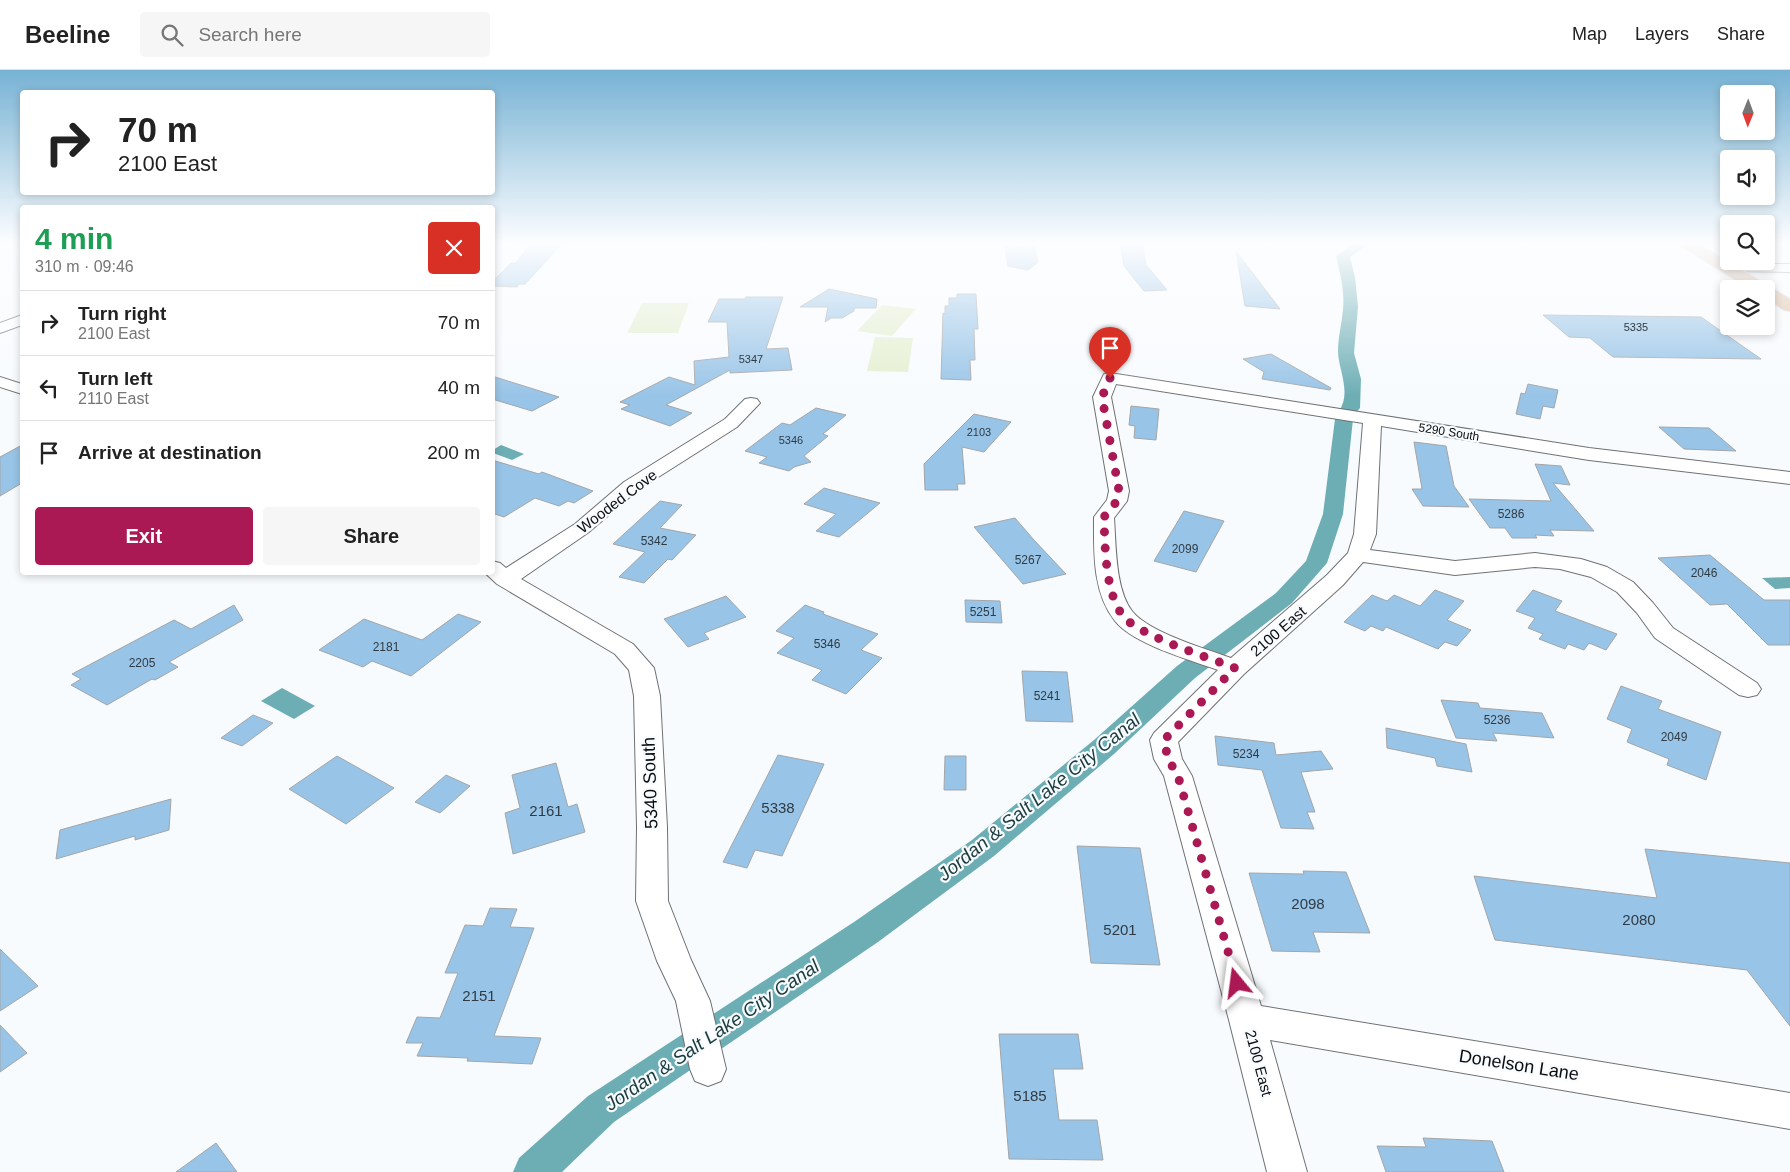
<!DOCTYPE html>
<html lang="en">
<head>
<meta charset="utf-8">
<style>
	body { margin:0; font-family:Helvetica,sans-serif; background:#f6f6f6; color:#222; height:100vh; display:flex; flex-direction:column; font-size:19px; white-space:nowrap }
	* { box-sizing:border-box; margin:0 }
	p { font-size:16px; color:#767676 }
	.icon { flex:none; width:28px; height:28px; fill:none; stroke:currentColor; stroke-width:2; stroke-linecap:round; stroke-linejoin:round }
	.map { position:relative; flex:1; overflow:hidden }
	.drawer { position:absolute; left:20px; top:135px; width:475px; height:370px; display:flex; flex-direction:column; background:#fff; border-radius:5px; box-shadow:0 2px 8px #0003 }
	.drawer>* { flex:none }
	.hud { position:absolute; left:20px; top:20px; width:475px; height:105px; border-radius:5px; box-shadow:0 2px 8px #0003; background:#fff; color:#222; overflow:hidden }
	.needle { width:32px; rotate:181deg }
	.tools { position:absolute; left:1720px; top:15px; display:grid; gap:10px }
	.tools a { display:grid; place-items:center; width:55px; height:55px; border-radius:5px; background:#fff; box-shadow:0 2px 8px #0003; font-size:25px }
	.pin { position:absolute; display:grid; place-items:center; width:42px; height:42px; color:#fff; margin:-51px -21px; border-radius:50% 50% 50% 0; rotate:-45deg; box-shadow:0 0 5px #0007 }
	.pin .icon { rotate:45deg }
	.me { position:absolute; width:55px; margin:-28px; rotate:344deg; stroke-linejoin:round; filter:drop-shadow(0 0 4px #0008) }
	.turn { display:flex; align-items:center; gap:18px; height:105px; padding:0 15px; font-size:22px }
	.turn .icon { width:65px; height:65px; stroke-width:2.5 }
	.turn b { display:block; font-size:35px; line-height:42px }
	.round { display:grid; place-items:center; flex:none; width:52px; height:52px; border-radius:5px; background:#f6f6f6 }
	.overview { display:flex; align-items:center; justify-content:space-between; height:85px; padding:0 15px }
	h1 { font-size:30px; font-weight:700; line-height:38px; color:#1e9e55 }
	.action { display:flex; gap:10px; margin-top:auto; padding:10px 15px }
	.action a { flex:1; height:58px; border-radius:5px; background:#aa1953; color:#fff; font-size:20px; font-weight:700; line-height:58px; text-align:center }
	.action a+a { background:#f6f6f6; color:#222 }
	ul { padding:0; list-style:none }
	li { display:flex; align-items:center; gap:15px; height:65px; padding:0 15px; border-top:1px solid #e0e0e0 }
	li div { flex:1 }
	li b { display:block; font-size:19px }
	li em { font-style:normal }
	header { display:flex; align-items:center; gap:30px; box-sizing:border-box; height:70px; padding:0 25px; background:#fff; border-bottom:1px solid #e0e0e0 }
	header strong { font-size:24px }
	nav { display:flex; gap:28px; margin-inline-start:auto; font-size:18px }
	.search { width:350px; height:45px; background:#f6f6f6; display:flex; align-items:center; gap:12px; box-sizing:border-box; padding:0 18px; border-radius:5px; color:#767676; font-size:19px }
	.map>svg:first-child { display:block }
	.green { fill:#e4efcf }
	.water { fill:#6daeb5 }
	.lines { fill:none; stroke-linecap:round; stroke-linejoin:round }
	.canal { fill:#6daeb5; fill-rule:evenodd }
	.building { fill:#98c4e7; stroke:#a3a6a8 }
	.minor-casing { stroke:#6f7173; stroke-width:2 }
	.major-casing { stroke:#d8d8d8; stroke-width:2 }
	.minor { fill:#fff; fill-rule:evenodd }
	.major { fill:#d9b898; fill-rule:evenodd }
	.route { stroke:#aa1953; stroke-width:9; stroke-dasharray:0 16.2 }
	.labels { text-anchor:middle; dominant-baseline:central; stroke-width:4.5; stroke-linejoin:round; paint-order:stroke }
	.far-number-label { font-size:11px; fill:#2f3b44 }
	.far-street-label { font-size:12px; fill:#0c0d0e; stroke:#f8fbfe }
	.number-label { font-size:12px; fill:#2f3b44 }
	.street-label { font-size:15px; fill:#0c0d0e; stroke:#f8fbfe }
	.near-number-label { font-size:15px; fill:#2f3b44 }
	.near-street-label { font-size:18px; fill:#0c0d0e; stroke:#f8fbfe }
	.near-water-label { font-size:19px; font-style:italic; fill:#1b3c3f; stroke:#f8fbfe }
</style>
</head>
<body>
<header>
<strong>Beeline</strong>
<div class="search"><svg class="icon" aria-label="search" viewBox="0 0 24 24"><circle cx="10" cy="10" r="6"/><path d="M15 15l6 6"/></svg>Search here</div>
<nav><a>Map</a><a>Layers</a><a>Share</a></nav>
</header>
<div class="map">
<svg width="1790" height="1102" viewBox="0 0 1790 1102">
	<rect width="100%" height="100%" fill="#f8fbfe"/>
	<path class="green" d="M642 233H689L678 263H627Z
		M882 235 916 239 892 266 857 261Z
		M875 267 913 268 908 302 867 301Z"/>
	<path class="water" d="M501 375 524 384 512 390 493 383V380Z
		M1790 507V518L1775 519 1762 508Z
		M282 618 315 636 294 649 261 631Z"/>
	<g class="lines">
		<path class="canal" d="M1356 172H1371L1350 187 1355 207 1358 237 1354 283 1361 309 1360 338 1354 345 1351 346 1353 349 1343 444 1327 493 1292 533 1195 608 1114 684 994 786 878 872 614 1052 562 1102H513L519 1088 588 1026 854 852 972 770 1094 670 1177 596 1276 523 1306 491 1323 444 1335 349 1341 344 1339 341C1352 322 1338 299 1338 281 1338 267 1342 253 1343 239 1345 222 1340 203 1336 186Z"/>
	</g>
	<path class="building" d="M1120 172H1142L1146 195 1167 220 1144 221 1124 196Z
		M533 174H562L525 214H519L517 217 492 216V212L511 193H516L528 177Z
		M1005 177H1034L1038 192 1028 200 1008 196Z
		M1236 181 1280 239 1245 236Z
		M829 219 877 229 876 238H854V241L842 248H831L825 252 828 237H800Z
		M957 224H976L978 259H974L975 290H970L971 310 941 309 943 243 945 244V236H949V228H957Z
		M746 227H783L766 279 788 278 792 300 730 303V300L666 335 692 343 670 356 621 339 630 335 620 332 669 307 695 315 694 291 729 287 727 252H708L719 229H745Z
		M1543 245 1701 247 1761 289 1613 287 1590 268 1569 267Z
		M1271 284 1331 318 1330 320 1262 309 1264 302 1243 289Z
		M492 306 559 327 532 341 492 329Z
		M1528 314 1558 320 1554 338 1543 336 1540 349 1516 344 1521 323 1525 324Z
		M1131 336 1159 339 1156 370 1134 368 1135 356 1129 355Z
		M816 338 846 345 823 364 828 366 804 386 811 392 794 397 789 401 759 393 767 387 745 381 782 353 790 355Z
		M974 344 1011 352 984 382 962 377 965 414H957L958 420H925L924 394Z
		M1659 357 1709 358 1736 381 1684 379Z
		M1414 372 1446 376 1454 416 1469 437 1423 436 1412 419H1422Z
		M22 375V413L0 426V387Z
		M492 390 539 404 542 402 593 421 574 433 568 431 559 436 535 428 504 447 492 443Z
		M1535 394 1561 396 1570 415 1553 413 1594 461 1550 460 1554 466 1535 465 1537 468H1512L1505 458H1490L1469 429 1551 431Z
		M824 418 880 433 839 467 816 461 836 444 804 434Z
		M660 431 682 435 660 458 696 465 672 490 668 489 644 513 619 507 645 482 613 474Z
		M1184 441 1224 451 1196 502 1154 491Z
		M1015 448 1034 470 1066 504 1023 514 974 457Z
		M1710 485 1764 530H1790V575H1768L1727 534 1710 535 1658 488Z
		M1435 520 1464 531 1447 550 1471 560 1457 576 1445 572 1438 579 1386 557 1383 561 1371 556 1365 561 1344 552 1372 525 1387 531 1394 525 1420 536Z
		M1533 520 1562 531 1555 541 1617 564 1606 580 1589 573 1584 580 1568 574 1565 579 1539 569 1543 564 1528 558 1535 548 1516 541Z
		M726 526 746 547 704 563 709 569 688 577 664 549Z
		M965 530 1000 531 1002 553 966 552Z
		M234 535 243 550 169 592 178 597 155 610 152 609 107 635 71 615 81 609 72 604 174 550 191 559Z
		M805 535 824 542 823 544 878 564 861 580 882 588 846 624 812 610 822 600 777 583 794 568 776 561Z
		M458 544 481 552 411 606 372 591 363 597 319 580 364 549 422 570Z
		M1022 601 1067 602 1073 652 1026 651Z
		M1621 616 1662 631 1658 639 1721 662 1706 710 1667 695 1669 689 1627 672 1632 659 1607 649Z
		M1441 630 1478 633 1480 638 1542 643 1554 668 1493 663 1497 671 1456 668Z
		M253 645 273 653 242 676 221 668Z
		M1386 658 1466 674 1472 702 1437 696 1435 688 1387 678Z
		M1215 666 1274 673 1276 685 1321 681 1333 699 1301 702 1315 742H1307L1314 759 1281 758 1262 700 1218 695Z
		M778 685 824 694 782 786 755 780 747 798 723 792Z
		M337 686 394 718 346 754 289 719Z
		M945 686H966V720H944Z
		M556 693 568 737 577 734 585 762 513 784 505 743 520 738 512 705Z
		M446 705 470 716 440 743 415 732Z
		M171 729 169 760 135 770V766L56 789 60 760Z
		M1077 776 1140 778 1160 895 1091 893Z
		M1645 779 1790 793V956L1747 900 1495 870 1474 806 1657 828Z
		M1303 801 1346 802 1370 863 1313 862 1320 882 1272 881 1249 803 1304 804Z
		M490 838 517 839 510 857 534 858 494 966 541 968 532 994 467 991 468 988 417 986 423 973H406L417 947 440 948 458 903H445L465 855 483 856Z
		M0 879 38 916 0 941Z
		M0 955 27 983 0 1002Z
		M999 964H1078L1083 999H1053L1059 1050H1097L1103 1090 1009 1089Z
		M1423 1068 1492 1071 1504 1102H1386L1377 1076 1426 1077Z
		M216 1073 237 1102H176Z"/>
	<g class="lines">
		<g class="minor-casing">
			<path id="minor" d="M1728 194H1790V202L1723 201 1721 198Z
				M22 245V255L0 263V253Z
				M1110 303 1589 378 1790 402V414L1589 390 1381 356 1376 464 1370 480 1455 491 1535 483 1581 489 1607 497 1633 512 1653 533 1673 558 1757 613 1761 619 1757 625 1748 627 1739 625 1655 568 1637 543 1617 522 1591 507 1560 499 1535 497 1455 505 1363 492 1343 515 1244 604 1178 672 1182 689 1192 706 1261 936 1790 1023V1059L1270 970 1307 1102H1267L1229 950 1164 706 1154 689 1150 670 1154 663 1218 600C1190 590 1133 574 1115 551 1092 522 1094 481 1094 447L1107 430 1109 421 1093 327 1104 304ZM1116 314 1363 353 1354 464 1348 483 1327 505 1231 588C1206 579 1148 562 1132 541 1115 519 1116 474 1114 448L1127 431 1129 421 1111 327Z
				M0 307 22 314V324L0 317Z
				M751 328 757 329 760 333 737 357 638 420 589 462 521 509 633 574 654 598 660 626 667 757 668 831 691 890 710 931 726 999 721 1011 708 1016 695 1011 690 999 676 931 657 891 636 831 637 757 634 626 629 600 615 584 497 514 484 502H492V491L500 493 506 498 575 454 624 412 725 349 745 329Z"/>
		</g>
		<g class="major-casing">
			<path id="major" d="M1678 172H1695L1790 229V241L1784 240 1766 228V219H1750L1680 175Z"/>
		</g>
		<use href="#minor" class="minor"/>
		<use href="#major" class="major"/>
	</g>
	<linearGradient id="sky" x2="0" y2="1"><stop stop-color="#77b2d4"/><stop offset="0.53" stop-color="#fcfdff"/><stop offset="1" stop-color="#fcfdff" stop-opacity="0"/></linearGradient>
	<rect width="1790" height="326" fill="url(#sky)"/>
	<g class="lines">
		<path class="route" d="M1110 308 1102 327 1119 421 1117 431 1104 447C1105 476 1105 525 1124 547 1140 566 1210 588 1235 598L1164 670 1168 689 1178 706 1237 913"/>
	</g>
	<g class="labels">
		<g class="far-number-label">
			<text x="1636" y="257">5335</text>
			<text x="751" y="289">5347</text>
			<text x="979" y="362">2103</text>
			<text x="791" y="370">5346</text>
		</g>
		<g class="far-street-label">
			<text transform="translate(1449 362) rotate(9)">5290 South</text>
		</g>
		<g class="number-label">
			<text x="1511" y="444">5286</text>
			<text x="654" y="471">5342</text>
			<text x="1185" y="479">2099</text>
			<text x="1028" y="490">5267</text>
			<text x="1704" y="503">2046</text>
			<text x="983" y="542">5251</text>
			<text x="827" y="574">5346</text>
			<text x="386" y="577">2181</text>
			<text x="142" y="593">2205</text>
			<text x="1047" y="626">5241</text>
			<text x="1497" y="650">5236</text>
			<text x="1674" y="667">2049</text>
			<text x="1246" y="684">5234</text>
		</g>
		<g class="street-label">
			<text transform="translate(617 431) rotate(-37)">Wooded Cove</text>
			<text transform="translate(1278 561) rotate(-41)">2100 East</text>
			<text transform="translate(1259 993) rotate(75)">2100 East</text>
		</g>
		<g class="near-number-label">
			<text x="778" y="737">5338</text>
			<text x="546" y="740">2161</text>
			<text x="1308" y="833">2098</text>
			<text x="1639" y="849">2080</text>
			<text x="1120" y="859">5201</text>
			<text x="479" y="925">2151</text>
			<text x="1030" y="1025">5185</text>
		</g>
		<g class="near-street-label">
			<text transform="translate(650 713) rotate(-92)">5340 South</text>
			<text transform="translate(1519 995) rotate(9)">Donelson Lane</text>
		</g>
		<g class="near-water-label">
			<text transform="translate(1039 727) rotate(-39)">Jordan &amp; Salt Lake City Canal</text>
			<text transform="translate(712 965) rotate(-34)">Jordan &amp; Salt Lake City Canal</text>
		</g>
	</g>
</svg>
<div class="tools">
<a><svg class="needle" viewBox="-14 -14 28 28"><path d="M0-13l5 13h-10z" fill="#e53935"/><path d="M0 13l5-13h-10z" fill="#767676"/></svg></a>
<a><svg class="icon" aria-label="sound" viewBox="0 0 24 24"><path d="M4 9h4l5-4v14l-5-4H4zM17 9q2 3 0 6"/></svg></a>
<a><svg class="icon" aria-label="search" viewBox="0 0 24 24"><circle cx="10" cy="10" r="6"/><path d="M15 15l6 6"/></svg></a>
<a><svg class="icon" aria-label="layers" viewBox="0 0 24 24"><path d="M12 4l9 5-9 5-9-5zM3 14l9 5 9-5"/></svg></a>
</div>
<div class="pin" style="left:1110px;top:308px;background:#d93025"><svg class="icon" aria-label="arrive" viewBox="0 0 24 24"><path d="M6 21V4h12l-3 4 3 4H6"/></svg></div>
<svg class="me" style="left:1237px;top:913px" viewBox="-20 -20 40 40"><path d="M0-17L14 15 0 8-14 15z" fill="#aa1953" stroke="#fff" stroke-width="4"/></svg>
<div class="hud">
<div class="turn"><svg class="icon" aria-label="right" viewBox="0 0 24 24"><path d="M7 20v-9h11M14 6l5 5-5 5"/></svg><div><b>70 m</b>2100 East</div></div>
</div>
<section class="drawer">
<div class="overview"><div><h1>4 min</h1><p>310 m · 09:46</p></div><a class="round" style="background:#d93025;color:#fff"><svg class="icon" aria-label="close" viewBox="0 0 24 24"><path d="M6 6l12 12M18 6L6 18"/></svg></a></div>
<ul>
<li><svg class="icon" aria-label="right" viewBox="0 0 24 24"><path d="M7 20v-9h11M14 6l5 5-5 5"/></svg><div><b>Turn right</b><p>2100 East</p></div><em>70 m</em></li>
<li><svg class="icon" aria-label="left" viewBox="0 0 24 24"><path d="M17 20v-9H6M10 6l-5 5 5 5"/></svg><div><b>Turn left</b><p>2110 East</p></div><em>40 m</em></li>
<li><svg class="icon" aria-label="arrive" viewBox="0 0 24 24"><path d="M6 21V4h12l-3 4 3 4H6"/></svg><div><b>Arrive at destination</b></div><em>200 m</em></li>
</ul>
<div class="action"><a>Exit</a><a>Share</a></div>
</section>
</div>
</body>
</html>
